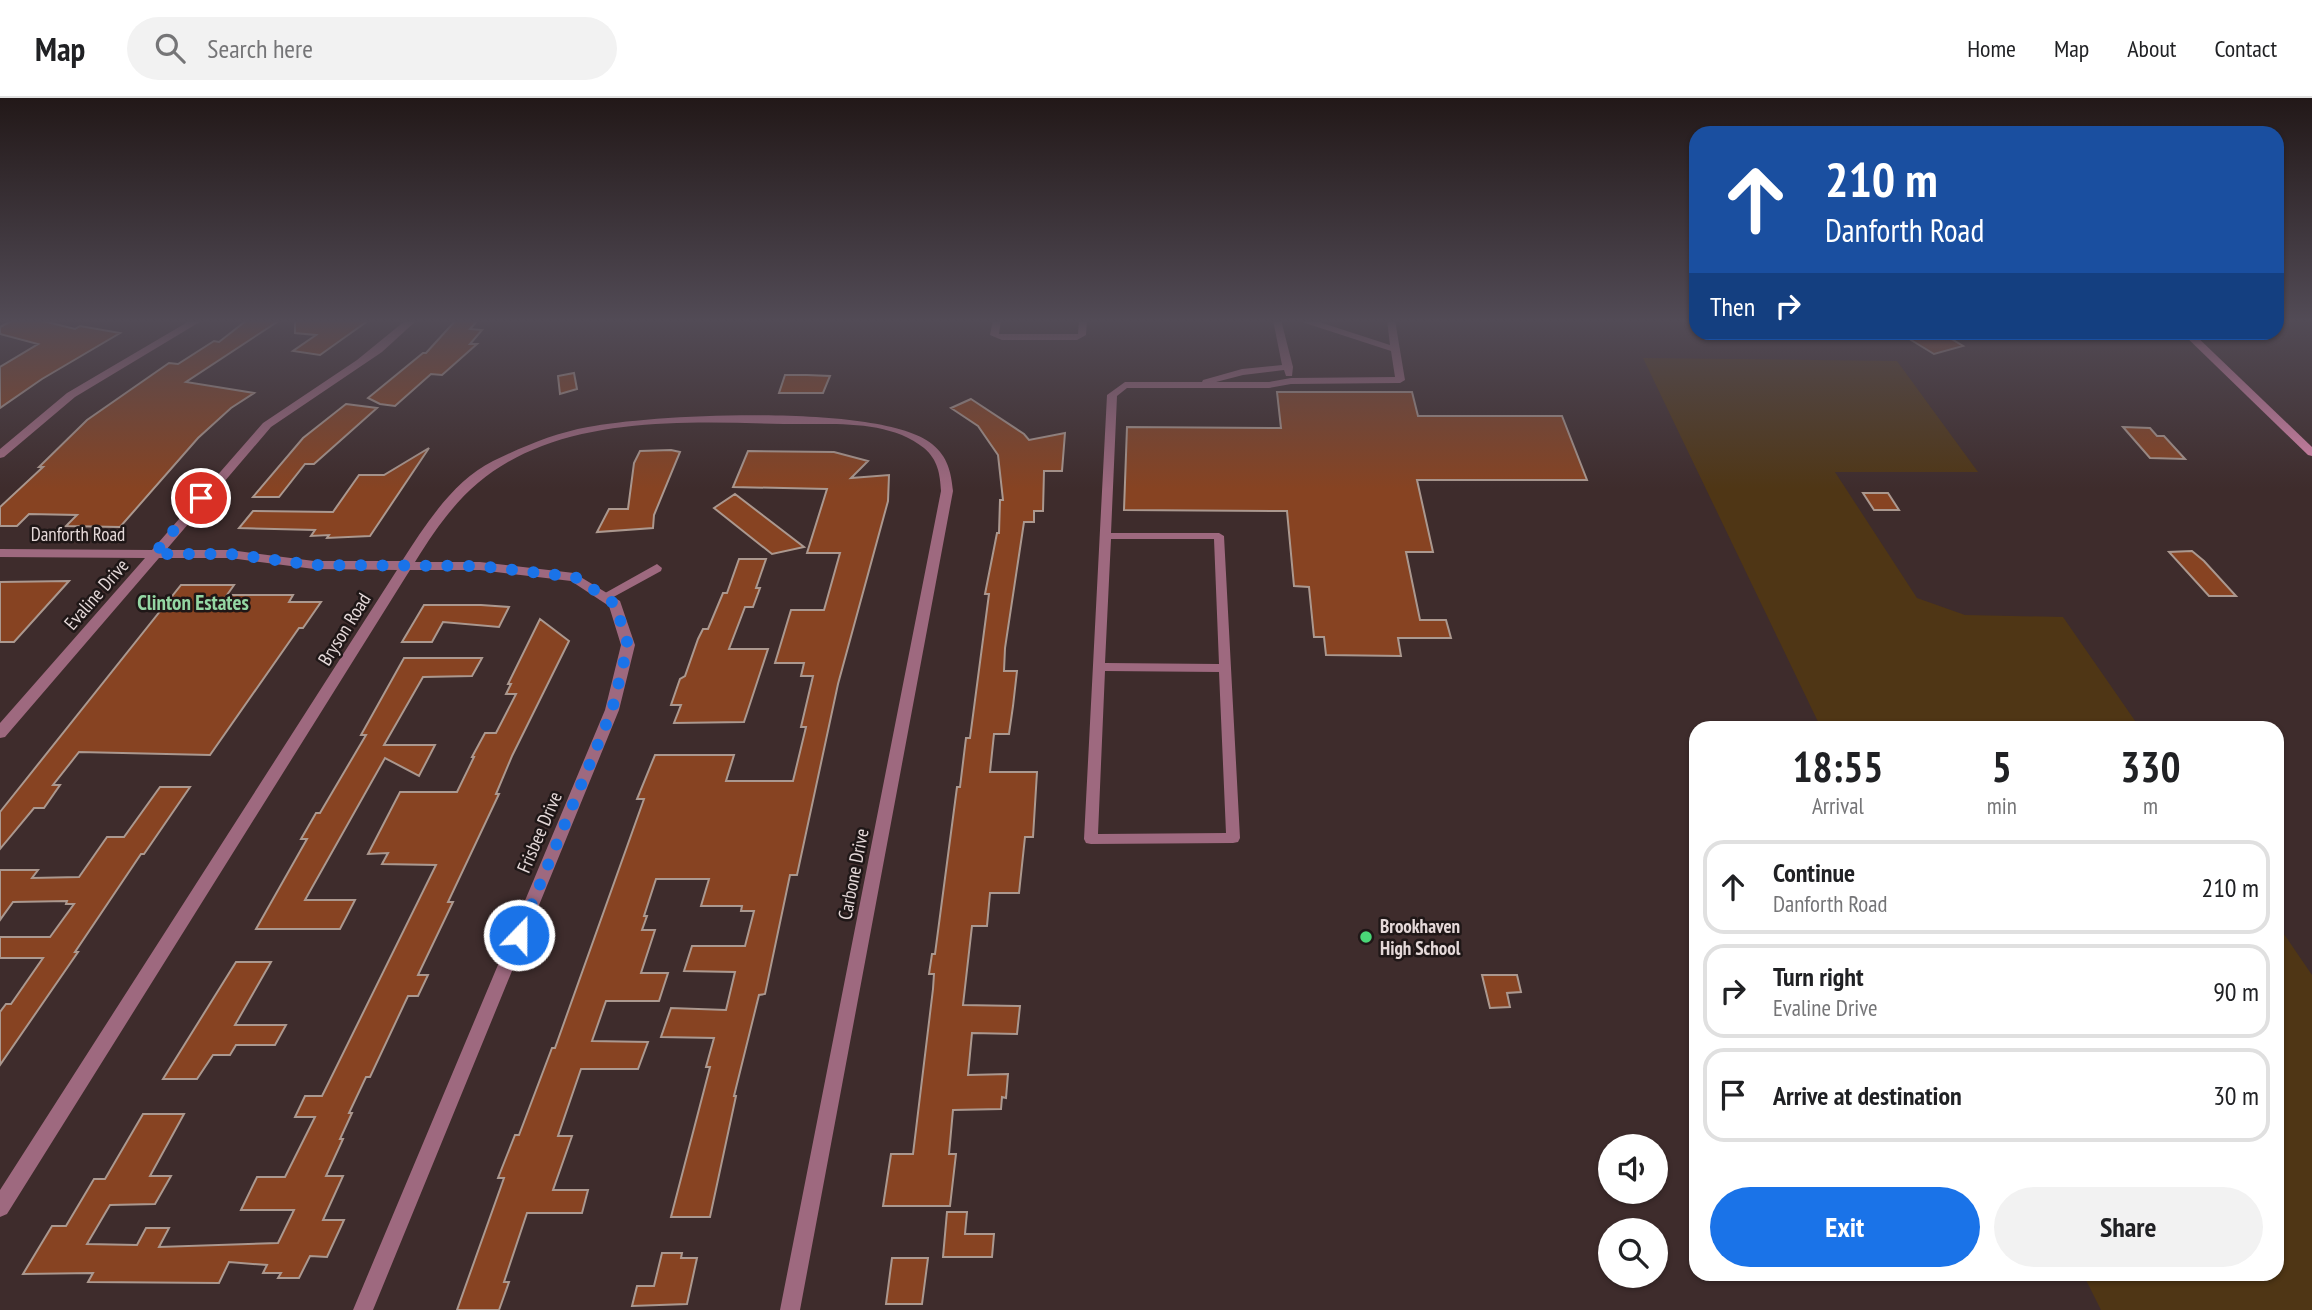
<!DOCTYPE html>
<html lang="en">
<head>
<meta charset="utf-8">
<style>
	body { margin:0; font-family:"PT Sans Narrow",sans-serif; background:#f2f2f2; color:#202124; height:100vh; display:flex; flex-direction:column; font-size:26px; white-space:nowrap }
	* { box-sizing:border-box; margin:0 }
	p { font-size:23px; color:#757577 }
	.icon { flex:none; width:38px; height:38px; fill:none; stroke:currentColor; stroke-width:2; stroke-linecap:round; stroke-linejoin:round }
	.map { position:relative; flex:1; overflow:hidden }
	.side { position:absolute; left:1689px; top:623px; width:595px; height:560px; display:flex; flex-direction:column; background:#fff; border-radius:21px; box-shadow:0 2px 5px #0004 }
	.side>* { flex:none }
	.top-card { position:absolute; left:1689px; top:28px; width:595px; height:214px; border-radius:21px; box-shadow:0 2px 5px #0004; background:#1a4fa0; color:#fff; overflow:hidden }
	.controls { position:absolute; left:1598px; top:1036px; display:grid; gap:14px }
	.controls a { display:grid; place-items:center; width:70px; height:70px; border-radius:50%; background:#fff; box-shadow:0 2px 5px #0004; font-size:35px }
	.pin { position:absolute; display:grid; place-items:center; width:60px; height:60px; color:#fff; margin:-30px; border:4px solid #fff; border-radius:50%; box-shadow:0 2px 7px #0007 }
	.me { position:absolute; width:77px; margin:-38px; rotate:22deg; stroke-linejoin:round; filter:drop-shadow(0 0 5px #0008) }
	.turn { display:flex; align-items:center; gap:24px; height:147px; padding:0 21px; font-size:32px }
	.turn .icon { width:91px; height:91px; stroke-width:2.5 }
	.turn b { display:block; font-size:49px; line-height:60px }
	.then { display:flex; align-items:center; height:66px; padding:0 21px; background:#0003; gap:14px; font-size:26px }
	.eta { display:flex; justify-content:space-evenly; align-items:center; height:119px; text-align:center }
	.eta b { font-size:42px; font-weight:700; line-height:49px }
	.button { display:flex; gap:14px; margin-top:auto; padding:14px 21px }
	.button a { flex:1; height:80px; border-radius:42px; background:#1a73e8; color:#fff; font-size:28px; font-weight:700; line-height:80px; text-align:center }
	.button a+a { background:#f2f2f2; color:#202124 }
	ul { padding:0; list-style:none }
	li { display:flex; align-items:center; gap:21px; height:94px; margin:0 14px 10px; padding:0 7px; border:4px solid #e0e0e0; border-radius:21px }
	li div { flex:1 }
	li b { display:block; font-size:26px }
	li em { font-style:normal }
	header { display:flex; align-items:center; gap:42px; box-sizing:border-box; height:98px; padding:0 35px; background:#fff; border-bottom:2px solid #e0e0e0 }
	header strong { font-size:33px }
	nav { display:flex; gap:38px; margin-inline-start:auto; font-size:24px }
	.search { width:490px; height:63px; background:#f2f2f2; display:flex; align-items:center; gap:18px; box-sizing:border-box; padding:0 24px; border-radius:38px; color:#757577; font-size:26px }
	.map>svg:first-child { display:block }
	.green { fill:#4f3615 }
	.building { fill:#874322; stroke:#ab988f; stroke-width:2 }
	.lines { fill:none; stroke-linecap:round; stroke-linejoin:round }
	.lane { fill:#9e697f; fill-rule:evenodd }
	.street { fill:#9e697f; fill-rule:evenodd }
	.secondary { fill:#da86ab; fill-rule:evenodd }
	.route { stroke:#1a73e8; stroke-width:12; stroke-dasharray:0 21.6 }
	.poi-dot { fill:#4ad677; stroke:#1f1717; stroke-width:2.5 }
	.labels { text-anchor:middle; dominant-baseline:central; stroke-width:5; stroke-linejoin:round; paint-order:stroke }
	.street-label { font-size:19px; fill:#e5d9d9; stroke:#1f1717 }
	.poi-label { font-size:19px; font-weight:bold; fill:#e5d9d9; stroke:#1f1717; text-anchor:start }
	.neighbourhood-label { font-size:21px; font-weight:bold; fill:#94d7a3; stroke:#1f1717 }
</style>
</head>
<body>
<header>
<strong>Map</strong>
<div class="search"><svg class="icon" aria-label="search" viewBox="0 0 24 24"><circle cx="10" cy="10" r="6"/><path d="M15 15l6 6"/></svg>Search here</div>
<nav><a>Home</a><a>Map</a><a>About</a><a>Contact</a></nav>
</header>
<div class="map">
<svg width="2312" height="1212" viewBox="0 0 2312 1212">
	<rect width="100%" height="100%" fill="#3e2c2c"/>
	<path class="green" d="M1643 260 1897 263 1978 374H1835L1917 500 1965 517 2063 519 2140 630H1821Z
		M2277 826 2312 877V1212H2101L2083 1176H2277Z"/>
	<path class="building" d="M13 222H39L75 231 80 228 120 235 42 281 0 310V269L38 246 0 236V229Z
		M247 222H280L186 284 254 295 231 310 198 340 120 429 66 428 77 417 29 416 17 428H0V409L43 369H39L87 322 169 265 178 266 214 243 219 244Z
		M295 222H369L320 257 293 253 316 237 295 235Z
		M456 222H478L470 231 482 232 470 246H477L442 277 431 276 395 308 380 306 368 300 423 255H426Z
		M1898 234H1940L1963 248 1934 256Z
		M574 275 577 291 560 296 558 278Z
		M785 277H807L830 278 823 295H779Z
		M1277 294H1412L1418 318H1562L1587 382H1417L1433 454H1406L1420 522H1446L1451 540H1398L1401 558 1326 557 1324 539H1314L1309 489 1294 488 1287 413 1124 412 1127 329 1281 330Z
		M971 301 1024 336 1029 342 1065 335 1062 373H1044L1043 413H1034V424H1024L1005 550 1004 573H1017L1013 608 1009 636H994L990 674H1037L1033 739H1025L1019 795H990L987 828H972L963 907 1020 908 1017 936 972 935 968 977 1008 976 1006 1000 1002 999 1001 1011 953 1012 949 1056H956L950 1108H883L891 1056H913L933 891 934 876H929L932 856H935L957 689H960L966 640H970L989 496H985L997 435H999L1000 402H1003L998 357 978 328 951 310Z
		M346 306 377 310 314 366H305L279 399H253L303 340Z
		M2123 329 2150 330 2157 338H2164L2185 361 2150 360Z
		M429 350 370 438 327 440 329 437 311 438 315 432 239 430 253 413 333 414 359 377H384Z
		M671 352 680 354 654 417 653 430 597 434 609 411H628L634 365 640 353Z
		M748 353 834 354 868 363 851 380 889 377 888 403 838 586 797 777H790L765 896 759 897 734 998H736L710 1119H671L710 969H706L714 940 661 939 671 910 726 912 735 874 684 873 692 848H745L754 813H741L742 808H701L709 781H656L644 818H647L642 832H655L641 875H668L659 903H606L592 943 648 944 638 971H581L558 1038H572L553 1092H588L582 1115H527L504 1184H509L499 1212H457L504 1080H498L515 1037H519L552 950H555L644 701H637L655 657H734L726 683H793L806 629H801L813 578H801L804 565H775L791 512H824L840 455H807L827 391 733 389Z
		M1863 395H1888L1899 412H1874Z
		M735 396 804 449 772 456 714 410Z
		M2192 453 2204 463 2236 498H2209L2169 454Z
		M739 461H766L756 490H760L753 509H745L729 551H768L744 624 674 625 681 607H671L680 581 685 578 698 541 703 531H708L723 495H727Z
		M69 483 14 544H0V484Z
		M181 487H234L227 497H293L289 504H321L303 530H299L210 657 79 654 53 687H60L44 710H34L0 751V714Z
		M424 507H481L509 509 499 529 443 524 432 544H402Z
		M540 521 569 543 512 658 496 696H499L448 804H453L418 877H428L418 898H408L370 979H366L349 1015H352L340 1041H343L326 1078H343L323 1122H344L327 1159 310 1158 299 1180H278L281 1175H263L267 1167 229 1164 219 1185 88 1184 93 1175 23 1176 52 1128H66L94 1081H105L143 1016H184L150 1078H171L155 1106 110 1107 87 1146 137 1147 146 1130H169L159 1149 278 1145 294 1112H241L257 1079H285L315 1019H295L305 998H322L436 767 382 766 388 755 368 756 400 694H457L474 659H472L485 635H496L516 596H506L511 586H508Z
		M404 560H482L472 578 423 579 384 647H435L419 678 385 660 305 802H355L340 831H256L307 741H301L316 715H320L366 637H361Z
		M160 689H190L144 756H141L75 854H78L0 967V914L6 906H11L43 860H0V839H50L74 806H66L67 803 13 804 0 822V772H38L32 780 79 779 107 739H124Z
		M236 864H271L235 927H286L275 947H236L230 957H213L197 981H163Z
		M1482 877H1517L1521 894 1507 895 1510 909 1490 910Z
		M947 1114H967L965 1136H994L992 1159H943Z
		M662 1155H682L681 1160H697L687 1206 632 1208 637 1188H654Z
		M892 1160H928L922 1206H886Z"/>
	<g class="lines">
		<path class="lane" d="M993 222H1001L999 236H1078L1079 222H1087L1086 237 1077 242H1002L990 237Z
			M1273 222H1281L1293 269 1292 278H1286L1284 272 1243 277 1216 284H1269L1291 280 1395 279 1391 253 1302 224 1301 222H1313L1390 247 1387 222H1395L1405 282 1400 285 1291 286 1269 290H1127L1117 298 1111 435H1219L1224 438 1240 740 1238 744 1233 745 1091 746 1086 745 1084 741 1107 297 1125 284H1202L1203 282 1242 271 1282 267ZM1111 441H1214L1219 566 1105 565ZM1105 573 1219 574 1226 735 1098 736Z
			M657 466 662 470 661 473 608 502H600L598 499Z"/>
		<path class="street" d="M191 222H203L75 299 4 359 0 360V351L67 295Z
			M406 222H417L382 254 271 329 166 452H230L314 463H402C426 426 453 383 493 363 524 348 555 335 588 329 653 316 883 305 932 346 948 359 951 374 953 393L800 1212H780L941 393C940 376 938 362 924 350 887 320 828 327 784 326 705 324 617 320 542 348 479 372 449 409 415 464H480L574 475 620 503 635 547 619 612 373 1212H353L605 612 621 547 609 508 571 483 480 472H410L7 1116 0 1119V1092L397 472 314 471 230 460H159L5 639 0 640V625L145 460 0 459V451L152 452 263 325 357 262Z"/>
		<path class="secondary" d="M2181 234H2192L2312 349V358L2308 357Z"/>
	</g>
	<linearGradient id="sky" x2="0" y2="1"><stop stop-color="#221818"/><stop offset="0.57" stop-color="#524b56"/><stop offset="1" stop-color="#524b56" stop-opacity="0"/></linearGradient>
	<rect width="2312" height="391" fill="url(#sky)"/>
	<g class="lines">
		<path class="route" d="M201 400 154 456H230L314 467 480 468 575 479 615 506 628 547 612 612 519 837"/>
	</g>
	<circle class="poi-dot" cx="1366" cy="839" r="7"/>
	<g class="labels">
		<g class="street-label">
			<text x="78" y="436">Danforth Road</text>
			<text transform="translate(96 496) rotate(-49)">Evaline Drive</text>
			<text transform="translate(344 531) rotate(-58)">Bryson Road</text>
			<text transform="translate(539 734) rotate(-67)">Frisbee Drive</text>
			<text transform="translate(853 776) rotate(-79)">Carbone Drive</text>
		</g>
		<g class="poi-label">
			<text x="1380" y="828">Brookhaven<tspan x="1380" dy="22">High School</tspan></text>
		</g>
		<g class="neighbourhood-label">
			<text x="193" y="504">Clinton Estates</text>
		</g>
	</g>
</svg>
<div class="controls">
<a><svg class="icon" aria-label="sound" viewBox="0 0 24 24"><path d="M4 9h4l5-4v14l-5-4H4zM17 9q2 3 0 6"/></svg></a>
<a><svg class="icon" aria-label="search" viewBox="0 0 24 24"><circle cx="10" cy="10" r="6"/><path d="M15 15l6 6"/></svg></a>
</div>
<div class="pin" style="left:201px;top:400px;background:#d93025"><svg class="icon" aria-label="arrive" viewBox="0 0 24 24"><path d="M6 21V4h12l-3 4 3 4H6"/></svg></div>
<svg class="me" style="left:519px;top:837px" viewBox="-20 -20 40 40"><circle r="17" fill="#1a73e8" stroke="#fff" stroke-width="3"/><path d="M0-11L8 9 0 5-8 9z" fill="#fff"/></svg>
<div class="top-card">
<div class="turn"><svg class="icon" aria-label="ahead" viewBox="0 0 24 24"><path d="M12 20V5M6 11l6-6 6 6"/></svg><div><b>210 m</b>Danforth Road</div></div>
<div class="then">Then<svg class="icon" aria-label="right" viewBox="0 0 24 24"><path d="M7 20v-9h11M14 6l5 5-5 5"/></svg></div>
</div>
<section class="side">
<div class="eta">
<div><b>18:55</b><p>Arrival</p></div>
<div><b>5</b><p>min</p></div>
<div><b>330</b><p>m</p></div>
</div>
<ul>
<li><svg class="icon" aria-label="ahead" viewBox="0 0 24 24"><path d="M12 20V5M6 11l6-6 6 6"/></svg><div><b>Continue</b><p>Danforth Road</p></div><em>210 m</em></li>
<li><svg class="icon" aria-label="right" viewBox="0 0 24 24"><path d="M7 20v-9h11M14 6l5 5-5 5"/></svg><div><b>Turn right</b><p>Evaline Drive</p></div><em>90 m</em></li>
<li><svg class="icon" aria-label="arrive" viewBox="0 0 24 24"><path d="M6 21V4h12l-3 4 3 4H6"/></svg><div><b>Arrive at destination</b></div><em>30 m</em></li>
</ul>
<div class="button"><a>Exit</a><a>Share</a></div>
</section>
</div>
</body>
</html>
